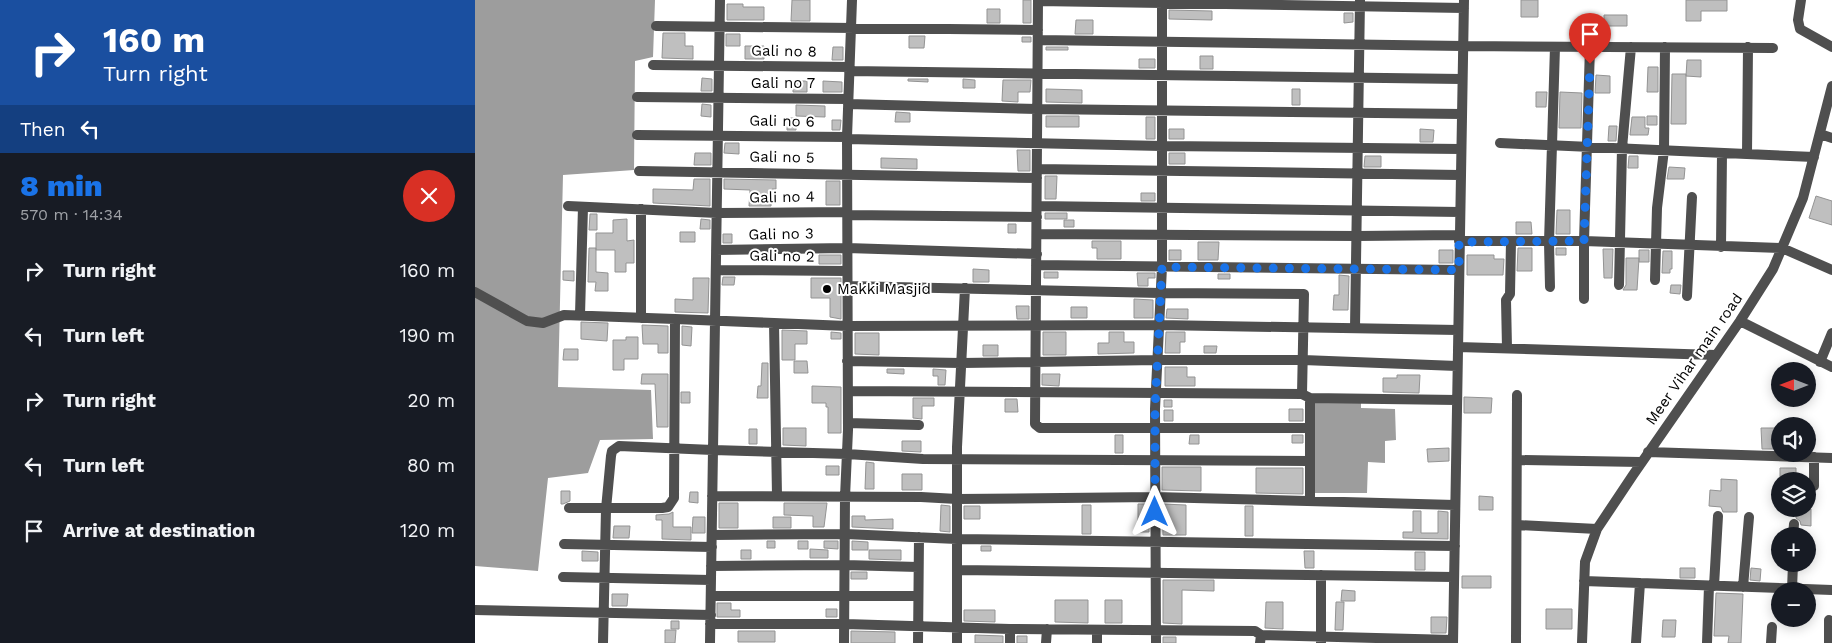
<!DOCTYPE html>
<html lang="en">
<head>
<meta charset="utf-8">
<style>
	body { margin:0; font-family:"Work Sans",sans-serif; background:#242831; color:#f1f3f6; height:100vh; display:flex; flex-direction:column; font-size:19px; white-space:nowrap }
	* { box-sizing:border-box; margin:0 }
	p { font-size:16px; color:#9ea1a6 }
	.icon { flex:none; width:28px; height:28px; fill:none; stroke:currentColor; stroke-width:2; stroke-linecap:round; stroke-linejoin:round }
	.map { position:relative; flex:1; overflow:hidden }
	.panel { display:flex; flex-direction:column; background:#171b24; width:475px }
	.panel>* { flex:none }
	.banner { background:#1a4fa0; color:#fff; overflow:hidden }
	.needle { width:32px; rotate:270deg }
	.fabs { position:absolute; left:1296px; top:362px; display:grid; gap:10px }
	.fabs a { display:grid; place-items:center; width:45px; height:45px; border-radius:50%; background:#171b24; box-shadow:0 2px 12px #0003; font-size:25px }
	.pin { position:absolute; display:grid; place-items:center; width:42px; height:42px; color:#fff; margin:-51px -21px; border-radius:50% 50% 50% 0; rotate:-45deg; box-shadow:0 0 5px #0007 }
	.pin .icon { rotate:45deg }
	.me { position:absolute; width:55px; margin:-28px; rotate:0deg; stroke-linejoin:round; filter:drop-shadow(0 0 4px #0008) }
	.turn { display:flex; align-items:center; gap:18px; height:105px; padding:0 20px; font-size:22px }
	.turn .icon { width:65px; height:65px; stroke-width:2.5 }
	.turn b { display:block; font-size:35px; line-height:42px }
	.then { display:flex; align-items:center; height:48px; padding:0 20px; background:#0003; gap:10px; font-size:19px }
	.round { display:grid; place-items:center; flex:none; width:52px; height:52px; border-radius:26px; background:#242831 }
	.headline { display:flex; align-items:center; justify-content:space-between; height:85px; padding:0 20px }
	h1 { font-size:30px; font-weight:800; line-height:38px; color:#1a73e8 }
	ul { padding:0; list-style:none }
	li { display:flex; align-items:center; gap:15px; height:65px; padding:0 20px }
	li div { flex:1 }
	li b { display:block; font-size:19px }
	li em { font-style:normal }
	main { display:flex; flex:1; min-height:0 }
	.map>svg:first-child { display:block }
	.water { fill:#9d9d9d }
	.building { fill:#bfbfbf; stroke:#939393 }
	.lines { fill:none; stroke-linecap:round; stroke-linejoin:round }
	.street { stroke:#4f4f4f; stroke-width:10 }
	.route { stroke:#1a73e8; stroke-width:9; stroke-dasharray:0 16.2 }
	.poi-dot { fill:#000; stroke:#fff; stroke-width:2 }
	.labels { text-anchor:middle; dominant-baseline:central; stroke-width:4; stroke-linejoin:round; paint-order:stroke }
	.street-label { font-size:15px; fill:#000; stroke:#fff }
	.poi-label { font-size:15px; fill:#000; stroke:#fff; text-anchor:start }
</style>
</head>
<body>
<main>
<section class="panel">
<div class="banner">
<div class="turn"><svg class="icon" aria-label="right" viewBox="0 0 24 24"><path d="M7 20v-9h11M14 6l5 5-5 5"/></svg><div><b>160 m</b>Turn right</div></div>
<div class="then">Then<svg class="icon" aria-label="left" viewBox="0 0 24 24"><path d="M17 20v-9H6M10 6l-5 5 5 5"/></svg></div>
</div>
<div class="headline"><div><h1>8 min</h1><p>570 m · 14:34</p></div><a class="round" style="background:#d93025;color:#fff"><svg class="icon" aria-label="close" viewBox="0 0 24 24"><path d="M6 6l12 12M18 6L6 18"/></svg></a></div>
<ul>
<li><svg class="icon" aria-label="right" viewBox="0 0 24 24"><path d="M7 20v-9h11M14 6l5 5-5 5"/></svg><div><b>Turn right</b></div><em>160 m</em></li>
<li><svg class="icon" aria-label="left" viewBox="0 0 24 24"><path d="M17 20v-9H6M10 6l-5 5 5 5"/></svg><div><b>Turn left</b></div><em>190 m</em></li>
<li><svg class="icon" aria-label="right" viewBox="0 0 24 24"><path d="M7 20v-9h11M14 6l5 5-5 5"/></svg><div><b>Turn right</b></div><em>20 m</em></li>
<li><svg class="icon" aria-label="left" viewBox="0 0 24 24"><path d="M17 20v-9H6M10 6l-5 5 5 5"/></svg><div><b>Turn left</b></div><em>80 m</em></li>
<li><svg class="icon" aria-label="arrive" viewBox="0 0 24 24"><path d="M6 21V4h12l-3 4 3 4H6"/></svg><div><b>Arrive at destination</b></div><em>120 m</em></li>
</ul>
</section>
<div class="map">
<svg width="1357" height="643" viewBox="0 0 1357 643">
	<rect width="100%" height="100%" fill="#fff"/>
	<path class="water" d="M0 0H180L178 57 160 61 159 170 88 175 83 387 176 390 178 439 125 440 113 473 73 478 63 571 0 566Z
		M835 400 886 401V408L920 409 921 440 910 441V463L893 462 892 493H834Z"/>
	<path class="building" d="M317 0H335V21H316Z
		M548 0H556V23H548Z
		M1046 0H1063V17H1046Z
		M1211 0H1252V11H1226V21H1211Z
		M252 4H268V7H289V20H252Z
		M512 9H525V23H512Z
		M694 10 737 11V20L694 19Z
		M869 13H878V22L869 23Z
		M1129 15H1152V26H1129Z
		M601 20H618V34H600Z
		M188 33H210V46H218V59L187 58Z
		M251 34H265V46H251Z
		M434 36H450L449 48H434Z
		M547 37H556V42H547Z
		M270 46H289V59H270Z
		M358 47H368V60H357Z
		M571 47H593V50H571Z
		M725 56H738V69H725Z
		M664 59H680V68H664Z
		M1212 60H1226V77L1211 76Z
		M1173 67H1183V92H1172Z
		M1197 74H1211V124H1196Z
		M1121 75 1135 76V93H1120Z
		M227 78 237 79V91H226Z
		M433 79H453V82L433 81Z
		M488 79 500 80V88H488Z
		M528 80H556L555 92H543V102L527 101Z
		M318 81H332V92H318Z
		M348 81 367 82V92H348Z
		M571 89 607 90V103L571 102Z
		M817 89H825V105H817Z
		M1061 92H1072L1071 107H1061Z
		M1085 92 1107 93 1106 128H1084Z
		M227 104 236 105V117L226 116Z
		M321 105 350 106V117L321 116Z
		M421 112 435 113V122H420Z
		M571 116H604V127H571Z
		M1172 116H1182V125H1172Z
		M671 117H680V139H671Z
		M1157 117H1170V128H1174L1173 135H1155Z
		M312 118H321V130H312Z
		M357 120H366L365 130H357Z
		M1134 126H1142L1141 141H1133Z
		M694 129H709V139H694Z
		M945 129 959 130 958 142H945Z
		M250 143H264V154L249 153Z
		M542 150H555V171H543Z
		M220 153H236V165H219Z
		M694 153H710V164H694Z
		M890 156H906V167H889Z
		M1154 156H1163V168H1153Z
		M406 158 442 159V169L406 168Z
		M1194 167 1210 168 1209 179H1192Z
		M570 176H582L581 199H570Z
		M219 179H235V206L178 203V189L218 190Z
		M249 179 301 180V189H297L296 206H274L275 190 249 189Z
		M351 181H365V205H351Z
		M666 193H680V201H666Z
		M1341 196 1357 201V225L1334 218Z
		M1082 210H1095V234H1081Z
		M570 213H592V219H570Z
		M115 214H122V230H114Z
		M152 219V241L159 240V263H151V272H140V250H121V233H138V220Z
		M226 219 235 220V229H225Z
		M589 220H599V227H589Z
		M1041 222H1056L1057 234H1041Z
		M533 224H541V233H533Z
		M205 232H220V242H205Z
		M248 234H257V243H248Z
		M617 241H646V259H622V248H617Z
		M723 242H744L743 260H723Z
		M114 248H121V272L133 273V291H120L121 282H113Z
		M1043 248H1057V271H1042Z
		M1081 248H1091V255H1081Z
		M1128 249H1138L1137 278H1129Z
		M694 250H706V260H694Z
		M964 250H978V263H964Z
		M1164 250H1174V262H1164Z
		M1188 251H1197V269H1195V273H1187Z
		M344 255H366V264H344Z
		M992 255H1019V259H1029L1028 275H992Z
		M1151 258H1164L1162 290H1148L1151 285Z
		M498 269 514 270V282H498Z
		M88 271H99V281L88 280Z
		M569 272H583V278H569Z
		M662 273H680V278H673V286H663Z
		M743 274H755V279H743Z
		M864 275 874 276 873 310H858L859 295H864Z
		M248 277H260L259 285H247Z
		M218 278H234L233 313 200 312V299L218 300Z
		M336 278H366V319L355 317V298H336Z
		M1196 285H1206L1205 294 1195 293Z
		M659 299 678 300V318H659Z
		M541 306H554V319H542Z
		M596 307H612V318H596Z
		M692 309H713V319L691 318Z
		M106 322 133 323 132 341 106 339Z
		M167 325 193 326V353H183V344H168Z
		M207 326 217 327 216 346 207 345Z
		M307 330 332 331V344H320V360H307Z
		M356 332 366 333V339H356Z
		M568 332H591V355H568Z
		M634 332H649V342H659V353L623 354V343H634Z
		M691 332H710V342H705V353H690Z
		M380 333H404V355L380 354Z
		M151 337H163V359H149V370H138V340H151Z
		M508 345H523V356H508Z
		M729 346H742L741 353H729Z
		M89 349H103V360H88Z
		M319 361H332L333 373H319Z
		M287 363H293V398H282L283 386H286Z
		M690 367H712V377H720V386H690Z
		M412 369H429V374L412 373Z
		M458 369 471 370 470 385H463V376H458Z
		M167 374H193V427H182L180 384H166Z
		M567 374H585L584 386 567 385Z
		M922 375H945L944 393 908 392V378H922Z
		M337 386 366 387V433H353V407H351V403H337Z
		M206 392H215V403H206Z
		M989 397 1017 398 1016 413H989Z
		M438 398H459V406H447V419L438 418Z
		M530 399H542L543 412H530Z
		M689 400H697V407H689Z
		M814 409H828V421H814Z
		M689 410H698V421H689Z
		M308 428H331V446L308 445Z
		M1286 428H1302V449H1287Z
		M274 429H282V444H274Z
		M640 435H648V453H640Z
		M715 435H724V444H714Z
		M817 435H828V443H817Z
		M427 441H446V452L427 451Z
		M974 448V461L953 462 952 449Z
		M391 462 399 463V489H390Z
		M351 466H364V475H351Z
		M687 467H726V491L687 490Z
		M781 468H828V494L781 493Z
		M1305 468H1321V480H1305Z
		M427 474H447V490H427Z
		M1246 479 1262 480V512H1248L1246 507 1234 506 1235 490 1246 491Z
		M86 491H95V501L88 504H86Z
		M215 492H223V503L214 502Z
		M1004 496 1018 497V510H1004Z
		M244 503H263V528H244Z
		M309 503H352L349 527H338V516L309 515Z
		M663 504H674V532H663Z
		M687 504 711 505V535H688Z
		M466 505 475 506V532L465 531Z
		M607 505H616V534H607Z
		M489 506H505V519H489Z
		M770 506H778V536H770Z
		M1321 509H1336V526L1326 525 1325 521 1321 518Z
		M938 511H946V533H963V511L973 512V539L928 538V532H938Z
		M198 512V527H216V540L187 539V520H181V515L194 514Z
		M377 516H390V520L418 519V529L377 527Z
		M218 517H230V533H217Z
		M298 517H316V528H298Z
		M139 526H155L154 538H138Z
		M292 541H300V548H292Z
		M323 541H333V549H323Z
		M349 541H363V549L349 548Z
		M377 541 393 542V550H377Z
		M506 546H516V551H506Z
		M335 549 353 550V558H335Z
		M266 550H276V559H266Z
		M394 550H426V560L394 559Z
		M107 551 123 552V561H107Z
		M829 551H839V568H830Z
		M940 552H950V570H940Z
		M1205 568H1220V578H1205Z
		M1276 568 1286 569 1285 581 1275 580Z
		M376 572H392V579H376Z
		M987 576H1016V588H987Z
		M688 580H739V591L707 590V624L688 623Z
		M867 590 880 591V601H866Z
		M1241 593 1268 594 1266 643H1253L1254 636H1239Z
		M137 594H153L152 606H137Z
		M580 600H613V623L580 622Z
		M630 600H647V623H630Z
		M791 602H808V629L790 628Z
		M861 602H869L868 630H860Z
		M242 603H256V610H265V617H242Z
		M351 609H362V617H351Z
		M1071 609H1097V629H1071Z
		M489 610H520V622L489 621Z
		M956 617H972L971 633H956Z
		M1188 620H1201L1200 637H1187Z
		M196 621H204V629H196Z
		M190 630H201L200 643H190Z
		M263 631H300V642H263Z
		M376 631 420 632V643H376Z
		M500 635 528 636V643H500Z
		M542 636H552V643H542Z
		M688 637H701V643H688Z"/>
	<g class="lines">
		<path class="street" d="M563 0 560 424 565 428H834
			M1326 0 1323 20 1325 29 1357 47
			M563 1 989 8
			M181 26 563 30
			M563 40 988 46 1298 48
			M178 65 375 67
			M374 71 987 79
			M162 97 373 99
			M373 104 562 109 987 114
			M1345 134 1357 138
			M162 135 372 137
			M372 139 687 146 986 149
			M1025 143 1339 157
			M1272 154 1273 47
			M562 169 985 175
			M164 171 562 178
			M93 206 242 213 372 212
			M562 206 985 212
			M166 209V318
			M372 215 562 217
			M562 234 882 236 984 235
			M984 241H1109L1307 248 1357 270
			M1246 247 1247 153
			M241 250 372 248 562 254
			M561 265 984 270
			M241 270 372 271
			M1180 280 1182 208 1189 150 1190 47
			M1144 285 1147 148 1156 47
			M372 286 685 293 829 294 827 394 835 398V500
			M1075 287 1074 242 1080 47
			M0 292 52 321 68 323 89 315 200 319
			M1212 296 1217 197
			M1109 299V241L1115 47
			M105 315 108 207
			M1265 321 1357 367
			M299 323 302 496
			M880 328 885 0
			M983 347 1241 355
			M1032 348 1031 300 1035 294 1036 241
			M372 361 486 363 682 360H828L982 366
			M1345 362 1357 333
			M373 391 827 394
			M835 398 982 400
			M373 423 444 425
			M1173 452 1357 458
			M1042 460 1166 462
			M1339 486V457
			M237 496 446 497 482 499 680 497 980 505
			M94 508H187L193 507 199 498 200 319 372 326 684 325 983 330
			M1042 525 1122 529
			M237 535 370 534 482 539 980 546
			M1318 536 1319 524
			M89 544 237 547
			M236 566 370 565 443 567
			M482 570 979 577
			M88 577 236 580
			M1109 581 1357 590
			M1239 586 1243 516
			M1268 587 1274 517
			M1317 589 1318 564
			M236 596H443
			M0 610 236 615
			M235 624H370L535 629V643
			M535 629 780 631 786 635 785 643
			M786 635 978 640
			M846 642V575
			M128 643 131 509 136 456 137 451 144 446 238 450 372 454 448 459 834 461
			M235 643 245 0
			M369 643 370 497 373 430 372 137 377 0
			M443 643 444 537
			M482 643V447L490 288
			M571 643 572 629
			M622 643V630
			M681 643 680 409 687 267V0
			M978 643 989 0
			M1041 643 1042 395
			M1107 643 1110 562 1122 529 1158 475 1265 321 1298 269 1328 198 1357 86
			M1161 643 1165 583
			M1232 643 1234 586
			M1296 643 1297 627
			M1354 643V620"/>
	</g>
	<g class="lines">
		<path class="route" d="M680 512V409L687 267 984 270V242L1109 241 1115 64"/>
	</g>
	<circle class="poi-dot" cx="352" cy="289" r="5"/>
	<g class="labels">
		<g class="street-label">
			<text transform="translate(309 51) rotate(1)">Gali no 8</text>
			<text x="308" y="83">Gali no 7</text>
			<text transform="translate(307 121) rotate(1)">Gali no 6</text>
			<text transform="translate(307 157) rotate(1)">Gali no 5</text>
			<text transform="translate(307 197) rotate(-1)">Gali no 4</text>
			<text transform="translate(306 234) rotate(-1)">Gali no 3</text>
			<text transform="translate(307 256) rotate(1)">Gali no 2</text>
			<text transform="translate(1219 359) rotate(-55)">Meer Vihar main road</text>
		</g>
		<g class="poi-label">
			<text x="362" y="289">Makki Masjid</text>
		</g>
	</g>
</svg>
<div class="fabs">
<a><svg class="needle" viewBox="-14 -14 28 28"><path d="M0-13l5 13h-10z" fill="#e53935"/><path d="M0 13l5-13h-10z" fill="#9ea1a6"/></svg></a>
<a><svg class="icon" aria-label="sound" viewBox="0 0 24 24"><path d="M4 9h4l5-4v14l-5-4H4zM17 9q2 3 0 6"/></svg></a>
<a><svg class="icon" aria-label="layers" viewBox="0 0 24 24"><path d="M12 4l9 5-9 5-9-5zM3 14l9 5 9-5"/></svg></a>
<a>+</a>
<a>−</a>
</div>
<div class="pin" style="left:1115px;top:64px;background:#d93025"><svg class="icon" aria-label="arrive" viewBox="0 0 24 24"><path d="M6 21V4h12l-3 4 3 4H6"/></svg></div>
<svg class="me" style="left:680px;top:512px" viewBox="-20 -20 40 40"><path d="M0-17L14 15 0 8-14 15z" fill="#1a73e8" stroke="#fff" stroke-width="4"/></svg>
</div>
</main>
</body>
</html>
